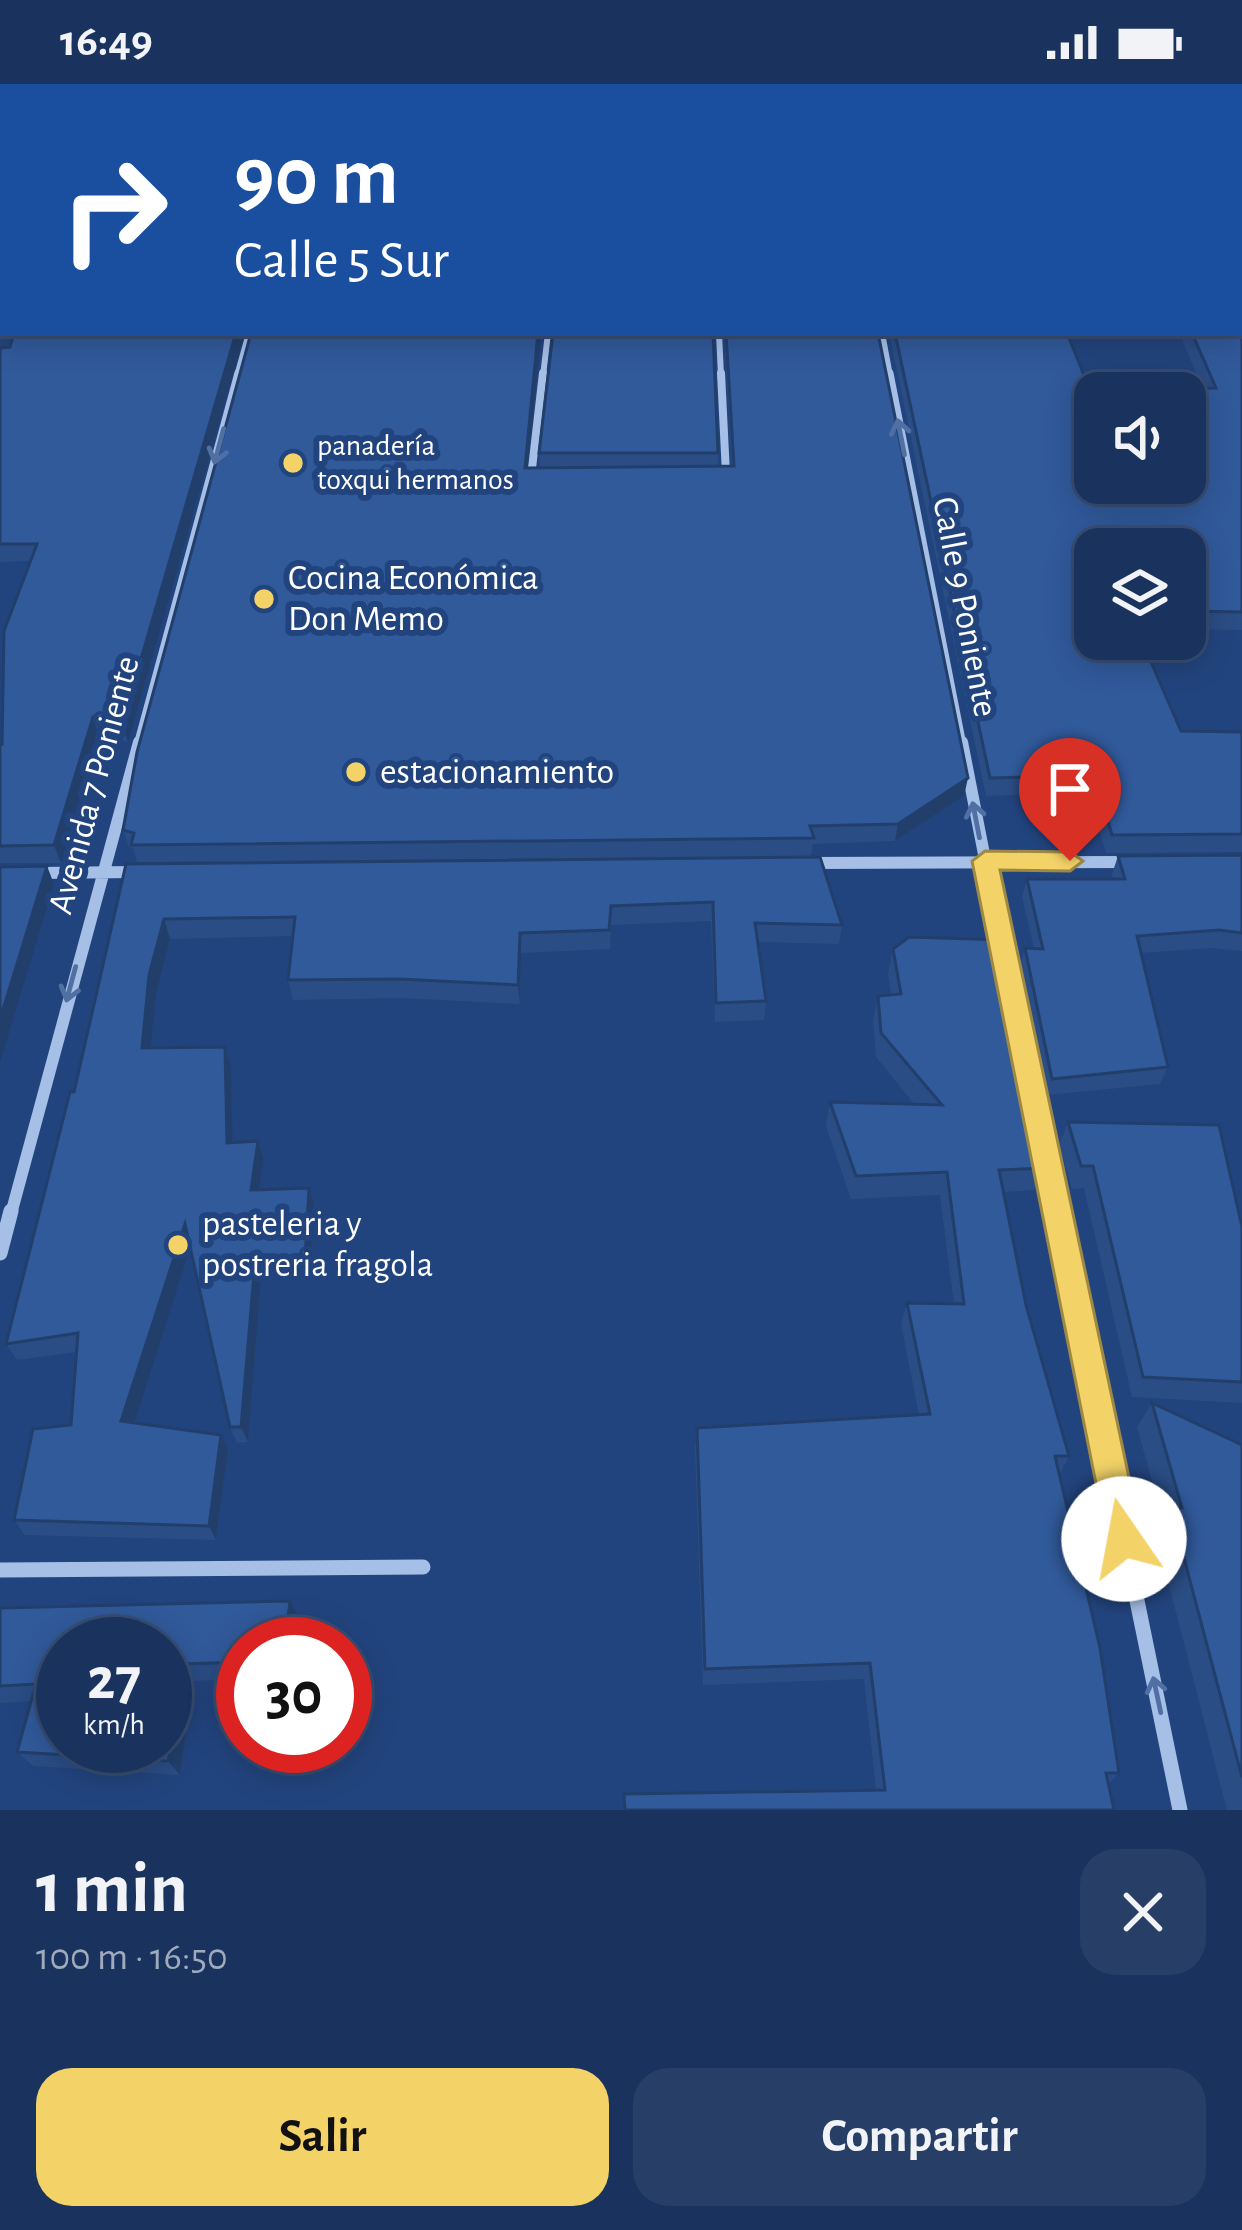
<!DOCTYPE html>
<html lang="es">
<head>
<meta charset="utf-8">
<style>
	body { margin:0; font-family:"Alegreya Sans",sans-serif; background:#273f67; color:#f1f3f6; height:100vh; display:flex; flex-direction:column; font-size:45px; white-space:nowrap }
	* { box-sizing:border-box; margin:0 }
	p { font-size:39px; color:#9faabc }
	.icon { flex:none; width:66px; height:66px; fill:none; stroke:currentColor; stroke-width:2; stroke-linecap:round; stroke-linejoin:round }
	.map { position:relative; height:1726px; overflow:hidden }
	.details { display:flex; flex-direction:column; background:#1a335e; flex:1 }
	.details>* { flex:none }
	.guide { position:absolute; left:0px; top:0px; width:1242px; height:252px; box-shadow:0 6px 30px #0003,0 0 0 3px #384e73; background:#1a4fa0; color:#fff; overflow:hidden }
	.buttons { position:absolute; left:1074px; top:288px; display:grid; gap:24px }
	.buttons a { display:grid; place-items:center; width:132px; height:132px; border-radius:24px; background:#1a335e; box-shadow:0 6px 30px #0003,0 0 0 3px #384e73; font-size:60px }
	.speed { position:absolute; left:36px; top:1533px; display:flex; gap:24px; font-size:60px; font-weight:700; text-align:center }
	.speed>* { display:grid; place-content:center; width:156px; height:156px; border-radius:50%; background:#1a335e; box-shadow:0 6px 30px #0003,0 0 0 3px #384e73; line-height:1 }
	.speed small { font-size:30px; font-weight:400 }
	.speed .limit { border:18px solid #d22; background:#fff; color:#111 }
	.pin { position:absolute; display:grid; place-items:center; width:102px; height:102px; color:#fff; margin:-123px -51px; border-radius:50% 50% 50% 0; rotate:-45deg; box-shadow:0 0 12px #0007 }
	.pin .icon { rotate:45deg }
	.me { position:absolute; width:132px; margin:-66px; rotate:348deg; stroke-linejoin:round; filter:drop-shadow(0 0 9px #0008) }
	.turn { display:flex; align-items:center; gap:42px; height:252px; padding:0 36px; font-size:54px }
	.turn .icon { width:156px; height:156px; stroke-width:2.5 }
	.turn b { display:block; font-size:84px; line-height:102px }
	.round { display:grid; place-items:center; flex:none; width:126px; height:126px; border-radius:36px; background:#273f67 }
	.headline { display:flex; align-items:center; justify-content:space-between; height:204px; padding:0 36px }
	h1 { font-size:72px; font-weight:700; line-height:90px }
	.cta { display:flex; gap:24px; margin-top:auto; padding:24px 36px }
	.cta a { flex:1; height:138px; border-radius:36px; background:#f3d368; color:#111; font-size:48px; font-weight:700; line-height:138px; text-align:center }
	.cta a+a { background:#273f67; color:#f1f3f6 }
	.status { display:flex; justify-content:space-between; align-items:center; height:84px; padding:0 60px; background:#1a335e; direction:ltr }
	.status svg { height:33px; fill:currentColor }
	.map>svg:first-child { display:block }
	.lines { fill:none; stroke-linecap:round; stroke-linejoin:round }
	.service-far1 { stroke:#a6bfe7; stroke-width:6 }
	.service { stroke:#a6bfe7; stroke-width:8 }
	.minor-far3 { stroke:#a6bfe7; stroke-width:8 }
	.minor-far2 { stroke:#a6bfe7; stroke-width:9 }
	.minor-far1 { stroke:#a6bfe7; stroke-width:12 }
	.minor { stroke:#a6bfe7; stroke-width:15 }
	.wall { fill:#2a4d85 }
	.shaded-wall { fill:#223f6c }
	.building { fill:#315a9b; stroke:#223f6c; stroke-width:3; fill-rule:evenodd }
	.oneway { stroke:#506fa3 }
	.route { fill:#f3d368; stroke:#9e8944; stroke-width:3 }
	.poi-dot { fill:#f3d368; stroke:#22447e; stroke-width:4.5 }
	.labels { text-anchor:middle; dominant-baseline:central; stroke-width:12; stroke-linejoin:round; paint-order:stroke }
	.far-poi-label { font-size:30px; fill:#fff; stroke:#22447e; text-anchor:start }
	.poi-label { font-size:36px; fill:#fff; stroke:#22447e; text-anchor:start }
	.street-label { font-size:36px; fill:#fff; stroke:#22447e }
</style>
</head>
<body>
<div class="status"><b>16:49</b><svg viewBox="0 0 49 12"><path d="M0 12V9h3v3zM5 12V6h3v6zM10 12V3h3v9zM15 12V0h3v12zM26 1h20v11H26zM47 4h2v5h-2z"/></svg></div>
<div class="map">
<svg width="1242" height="1726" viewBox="0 0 1242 1726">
	<rect width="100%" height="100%" fill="#22447e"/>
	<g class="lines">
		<path class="service-far1" d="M719 249 721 292
			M543 292 548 249"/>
		<path class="service" d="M721 289 726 390
			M531 393 543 289"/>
		<path class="minor-far3" d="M881 249 889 292
			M238 292 250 249"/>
		<path class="minor-far2" d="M889 289 962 661
			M138 661 239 289"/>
		<path class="minor-far1" d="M962 658 1003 867
			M811 779 1133 778
			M37 789 137 788
			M1040 1045 1057 1130
			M11 1130 139 658"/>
		<path class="minor" d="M1057 1127 1180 1726
			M0 1169 11 1127
			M0 1486 423 1483"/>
	</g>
	<path class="wall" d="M0 0 3 3V164H0Z
		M1242 102V546L1185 545V465H1095L1181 647 1242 648V768L1106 769 1088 709 986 712 889 249H1067L1090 306 1203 305 1179 249H1239Z
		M541 249 527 383H540L539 369H718V382H732L724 249H878L964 712 895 757 813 760 811 772 137 778 133 764 129 763 123 746Z
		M10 263 128 658 99 651 61 779H0V660H2L30 477 0 478V264Z
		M1242 771V867L1211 864 1141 869 1168 983 1160 1000 1046 1011 1020 881 1025 864H1034L1022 813 1027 795H1113L1112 790 1118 772Z
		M820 773 842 841 839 860 758 858 766 917 764 936 715 938 711 837 611 841 610 865 521 869 520 920 402 914 293 916 288 896 293 852 170 855 156 911 151 964 225 963 231 981 232 1058 258 1057 264 1076 259 1105 314 1122 310 1194 261 1195 248 1358 237 1359 230 1343 190 1164 134 1339 228 1366 216 1456 25 1451 14 1436 71 1341 77 1268 17 1276 6 1260 74 1008 126 780Z
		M893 865 1043 1084 1034 1106 1003 1108 1026 1221 1069 1372 1060 1390 1119 1689 1108 1700 876 1706 864 1595 703 1601 695 1364 697 1344 919 1331 901 1240 907 1219 954 1220 940 1111 851 1115 826 1042 830 1018 915 1021 876 973 873 936 878 912 891 911 888 889Z
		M1068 1038 1242 1143V1319L1132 1313 1084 1104 1072 1105 1059 1061Z
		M1152 1319 1242 1361V1726H1227L1155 1447 1163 1436 1137 1343Z
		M0 1524 299 1535 243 1560V1595L193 1597 180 1691 33 1682 17 1668 31 1617 0 1619Z"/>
	<path class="shaded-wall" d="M236 249H245L128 658 122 640Z
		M538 249H541L526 401 525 384Z
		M93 633 99 651 61 779 54 761Z
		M968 694 964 712 895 757 898 740Z
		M47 782 54 800 0 979V935Z
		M164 835 170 855 156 911 149 983 142 964 149 891Z
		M520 849 521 869 520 920 518 901Z
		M225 963 231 981 233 1077 227 1059Z
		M258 1057 264 1076 256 1123 251 1106Z
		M309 1104 314 1122 310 1194 305 1177Z
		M185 1140 192 1158 130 1353 121 1337Z
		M255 1178 261 1195 248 1358 241 1343Z
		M221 1351 228 1366 216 1456 209 1442Z
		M290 1517 299 1535 296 1560H285Z
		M182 1580 193 1597 180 1691 168 1677Z"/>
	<path class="building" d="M0 0H814L815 3H3V147H0Z
		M1239 102H1242V528L1185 527V465H1095V555H1141L1181 647 1242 648V750L1112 751 1094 691 990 694 895 249H1067L1090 306 1216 304 1192 249H1239ZM1095 309H1185V399H1095Z
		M14 249H236L122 640 93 633 54 761 0 762V660H2L4 547 37 460H0V264L10 263Z
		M251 249H538L525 384 734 382 726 249H878L968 694 898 740 810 742 814 754 131 761 134 749 123 746 137 668Z
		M553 249H713L718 369H539Z
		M1242 771V849L1219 846 1137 852 1168 983 1052 995 1025 864 1043 865 1027 795H1125L1118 772Z
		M820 773 842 841 755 839 766 917 716 919 713 818 611 822 609 846 520 849 518 901 399 895 288 896 295 833 164 835 149 891 142 964 225 963 227 1059 258 1057 251 1106 309 1104 305 1177 255 1178 241 1343H230L185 1140 121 1337 221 1351 209 1442 14 1436 33 1345 71 1341 78 1249 6 1260 70 1008H74L126 780Z
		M47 782 0 935V783Z
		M909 853 1005 856 1042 1034 1043 1084 999 1086 1026 1221 1069 1372H1055L1100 1564 1119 1689H1106L1114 1726H625L624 1710 885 1706 870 1579 705 1585 697 1344 930 1330 907 1219 964 1220 947 1088 856 1092 830 1018 942 1021 881 949 878 912 901 910 893 865Z
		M1068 1038 1219 1041 1242 1143V1298L1143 1293 1093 1082H1081Z
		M1152 1319 1242 1361V1693L1171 1425 1182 1424Z
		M290 1517 285 1560H243V1578L182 1580 168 1677 17 1668 36 1600 0 1602V1524ZM63 1560H165V1662H63Z"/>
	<defs><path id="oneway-shaft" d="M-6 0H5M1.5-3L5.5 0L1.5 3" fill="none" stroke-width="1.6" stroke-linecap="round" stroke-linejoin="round" transform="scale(3)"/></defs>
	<g class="oneway">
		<use href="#oneway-shaft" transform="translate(901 353) rotate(-101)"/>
		<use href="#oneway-shaft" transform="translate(219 362) rotate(105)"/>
		<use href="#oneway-shaft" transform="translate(976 736) rotate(-101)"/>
		<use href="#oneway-shaft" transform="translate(71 900) rotate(105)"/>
		<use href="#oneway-shaft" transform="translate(1157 1611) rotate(-102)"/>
	</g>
	<path class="route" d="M985 767 1070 768 1083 777 1070 787 1000 786 1142 1455 1137 1467 1124 1473 1112 1467 1107 1455 972 777Z"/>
	<g class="poi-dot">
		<circle cx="293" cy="379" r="12"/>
		<circle cx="264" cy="515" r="12"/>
		<circle cx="356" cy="688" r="12"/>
		<circle cx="178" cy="1161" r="12"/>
	</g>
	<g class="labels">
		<g class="far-poi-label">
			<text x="317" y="362">panadería<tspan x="317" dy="34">toxqui hermanos</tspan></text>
		</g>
		<g class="poi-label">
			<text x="288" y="494">Cocina Económica<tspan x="288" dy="41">Don Memo</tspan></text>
			<text x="380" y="688">estacionamiento</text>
			<text x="202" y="1140">pasteleria y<tspan x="202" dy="41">postreria fragola</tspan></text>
		</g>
		<g class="street-label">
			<text transform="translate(965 523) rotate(79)">Calle 9 Poniente</text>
			<text transform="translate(94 701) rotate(-75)">Avenida 7 Poniente</text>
		</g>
	</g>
</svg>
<div class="buttons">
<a><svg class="icon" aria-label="sound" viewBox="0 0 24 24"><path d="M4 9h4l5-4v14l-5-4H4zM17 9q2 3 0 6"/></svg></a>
<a><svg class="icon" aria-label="layers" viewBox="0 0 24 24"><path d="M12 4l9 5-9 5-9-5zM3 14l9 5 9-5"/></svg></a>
</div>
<div class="speed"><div>27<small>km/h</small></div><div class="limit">30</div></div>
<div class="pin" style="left:1070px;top:777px;background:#d93025"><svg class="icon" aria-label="arrive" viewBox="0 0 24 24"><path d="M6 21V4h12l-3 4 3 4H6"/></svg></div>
<svg class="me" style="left:1124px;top:1455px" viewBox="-20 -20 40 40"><circle r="19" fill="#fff"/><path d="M0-13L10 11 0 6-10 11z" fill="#f3d368"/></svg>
<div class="guide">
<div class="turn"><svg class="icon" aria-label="right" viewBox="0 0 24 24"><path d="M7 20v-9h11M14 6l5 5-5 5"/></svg><div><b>90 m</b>Calle 5 Sur</div></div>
</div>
</div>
<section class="details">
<div class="headline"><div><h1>1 min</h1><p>100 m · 16:50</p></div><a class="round"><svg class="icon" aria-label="close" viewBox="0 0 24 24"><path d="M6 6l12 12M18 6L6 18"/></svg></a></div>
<div class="cta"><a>Salir</a><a>Compartir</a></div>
</section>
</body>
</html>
